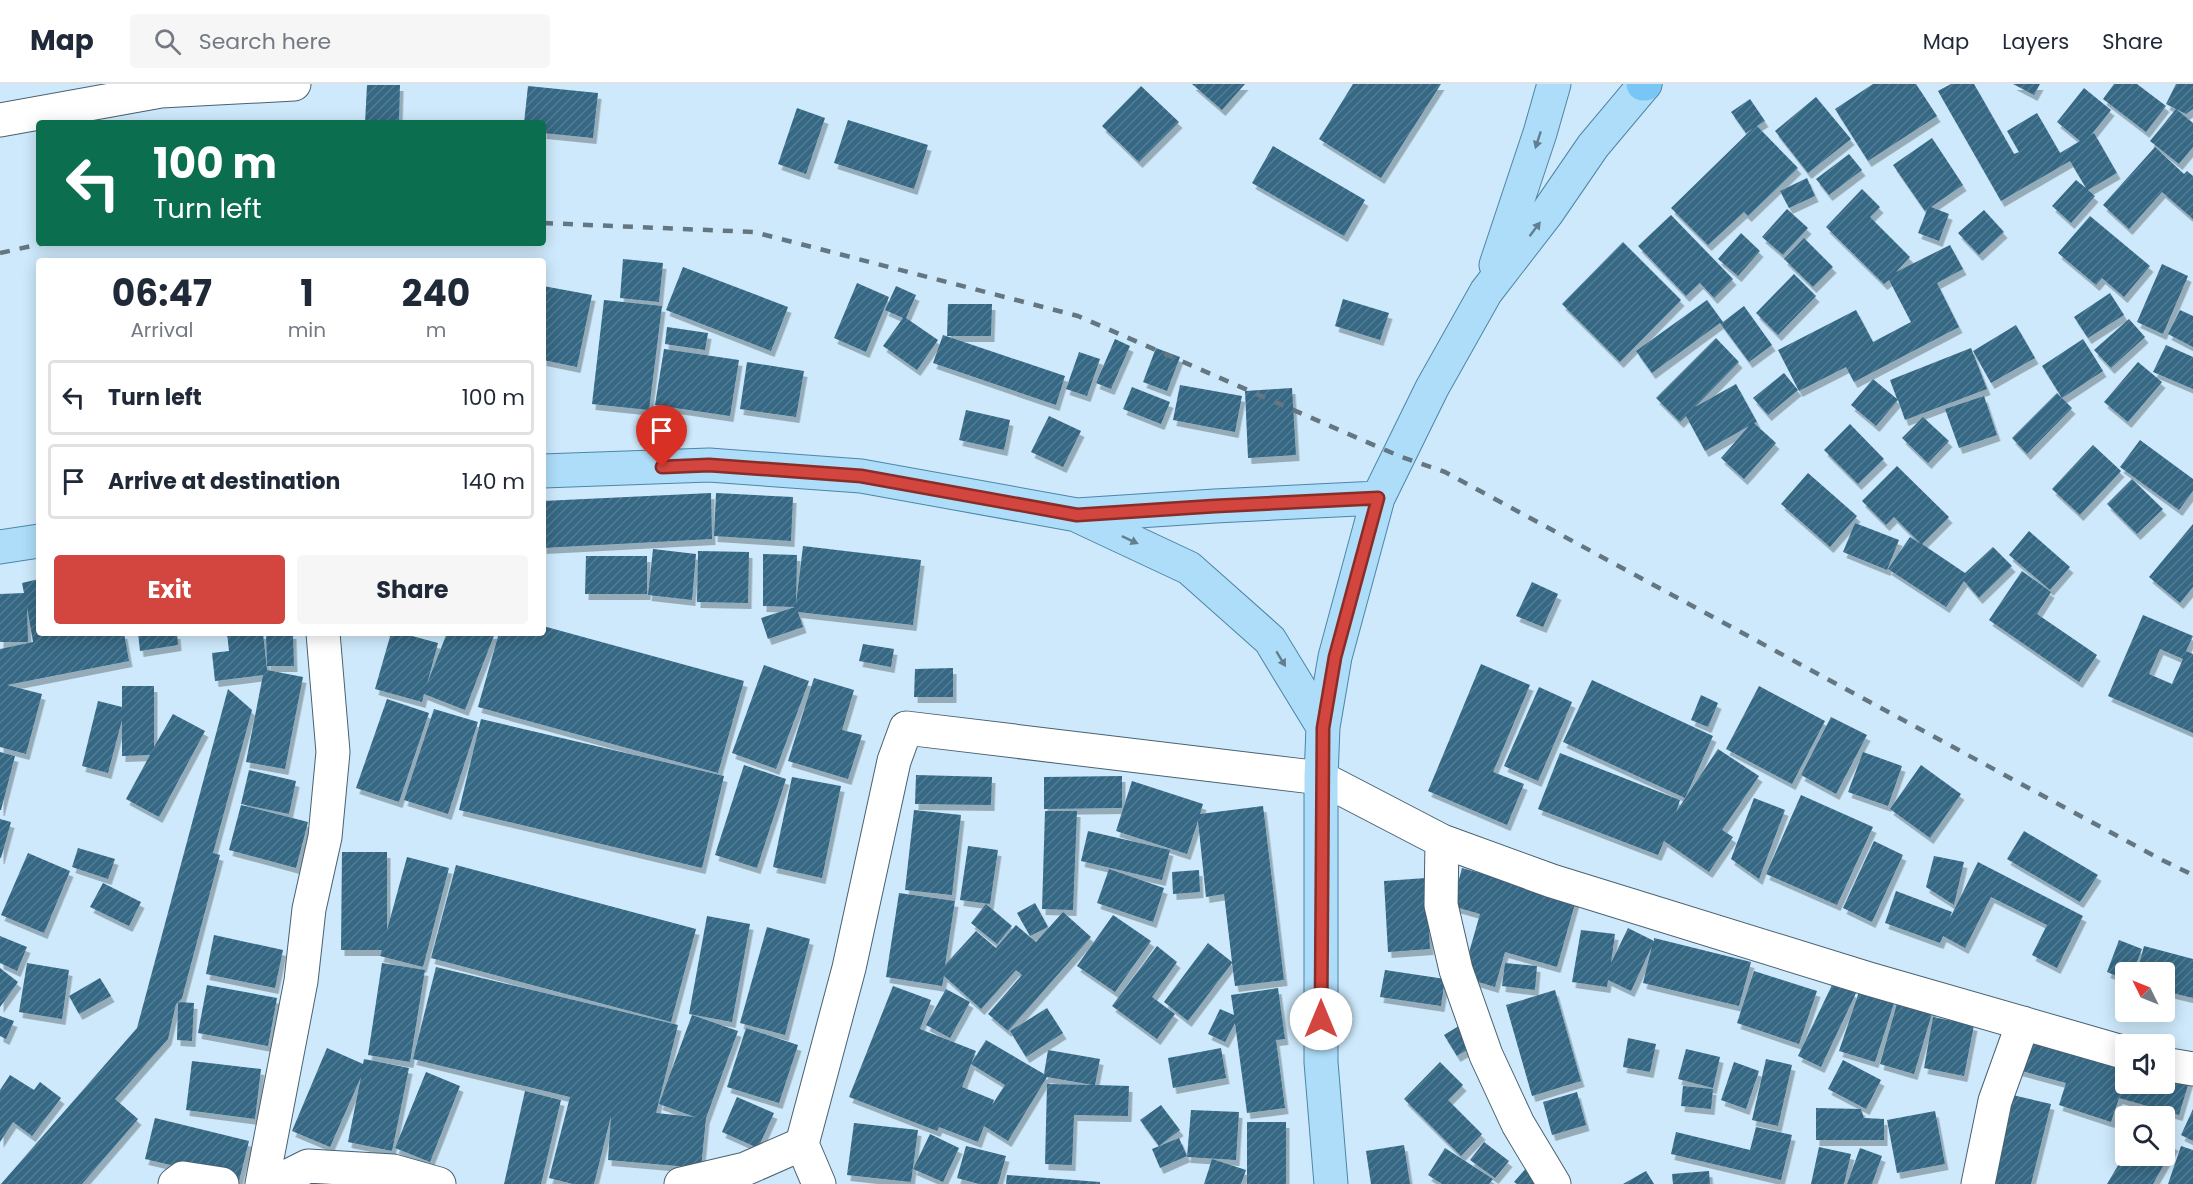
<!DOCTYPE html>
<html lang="en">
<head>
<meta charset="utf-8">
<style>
	body { margin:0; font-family:Poppins,sans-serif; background:#f6f6f7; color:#1f2937; height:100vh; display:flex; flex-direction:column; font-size:22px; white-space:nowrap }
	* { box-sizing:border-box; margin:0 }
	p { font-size:20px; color:#747a83 }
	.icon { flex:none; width:33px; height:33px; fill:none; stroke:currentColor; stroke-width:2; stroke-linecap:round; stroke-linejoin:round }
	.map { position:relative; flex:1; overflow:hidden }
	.sheet { position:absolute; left:36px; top:174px; width:510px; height:378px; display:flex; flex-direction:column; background:#fff; border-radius:6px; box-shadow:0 3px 15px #0003 }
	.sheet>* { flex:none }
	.guide { position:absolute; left:36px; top:36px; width:510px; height:126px; border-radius:6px; box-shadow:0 3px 15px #0003; background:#0b6e4f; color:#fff; overflow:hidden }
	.needle { width:39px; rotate:313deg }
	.controls { position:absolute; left:2115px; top:878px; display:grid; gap:12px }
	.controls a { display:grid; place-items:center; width:60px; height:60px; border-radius:6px; background:#fff; box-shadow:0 3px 15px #0003; font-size:30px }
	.pin { position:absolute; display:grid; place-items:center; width:51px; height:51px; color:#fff; margin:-62px -26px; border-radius:50% 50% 50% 0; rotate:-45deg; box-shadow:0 0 6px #0007 }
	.pin .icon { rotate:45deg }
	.me { position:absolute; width:66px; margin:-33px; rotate:0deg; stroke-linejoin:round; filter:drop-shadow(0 0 4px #0008) }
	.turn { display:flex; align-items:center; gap:21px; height:126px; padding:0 18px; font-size:27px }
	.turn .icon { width:78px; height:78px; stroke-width:2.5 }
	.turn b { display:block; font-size:42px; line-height:51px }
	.eta { display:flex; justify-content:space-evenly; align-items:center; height:102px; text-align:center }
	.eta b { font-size:36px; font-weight:700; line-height:42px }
	.primary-button { display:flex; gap:12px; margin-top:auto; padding:12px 18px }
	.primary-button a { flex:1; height:69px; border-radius:6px; background:#d3453f; color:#fff; font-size:24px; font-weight:700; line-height:69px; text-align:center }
	.primary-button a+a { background:#f6f6f7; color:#1f2937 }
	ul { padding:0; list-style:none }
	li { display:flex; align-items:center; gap:18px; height:75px; margin:0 12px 9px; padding:0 6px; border:3px solid #e0e1e3; border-radius:6px }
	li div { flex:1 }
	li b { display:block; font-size:22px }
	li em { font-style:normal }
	header { display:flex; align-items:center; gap:36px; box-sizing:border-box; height:84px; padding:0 30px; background:#fff; border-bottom:2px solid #e0e1e3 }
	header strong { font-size:28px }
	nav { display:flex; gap:33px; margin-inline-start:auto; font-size:21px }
	.search { width:420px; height:54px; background:#f6f6f7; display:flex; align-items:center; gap:15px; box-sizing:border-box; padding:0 21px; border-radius:6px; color:#747a83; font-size:22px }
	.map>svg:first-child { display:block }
	.building { fill:url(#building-hatch); fill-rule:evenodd; filter:url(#shadow) }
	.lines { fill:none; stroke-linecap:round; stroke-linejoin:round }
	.minor-casing { stroke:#496171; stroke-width:35 }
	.major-casing { stroke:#4f85a6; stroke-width:35 }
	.highway-casing { stroke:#4f85a6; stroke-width:35 }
	.minor { stroke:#fff; stroke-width:33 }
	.major { stroke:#adddf9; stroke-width:33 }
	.highway { stroke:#77c6f5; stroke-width:33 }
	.rail { stroke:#647681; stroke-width:4.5; stroke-dasharray:10 10; stroke-linecap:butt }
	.oneway { fill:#617f91 }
	.route-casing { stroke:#892d29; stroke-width:15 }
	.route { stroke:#d3453f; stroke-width:10 }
</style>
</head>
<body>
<header>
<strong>Map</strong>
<div class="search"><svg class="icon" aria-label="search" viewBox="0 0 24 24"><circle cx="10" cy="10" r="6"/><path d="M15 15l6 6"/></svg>Search here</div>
<nav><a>Map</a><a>Layers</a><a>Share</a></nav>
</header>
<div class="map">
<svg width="2193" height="1100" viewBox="0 0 2193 1100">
	<defs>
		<pattern id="building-hatch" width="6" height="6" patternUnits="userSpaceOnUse" patternTransform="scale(1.5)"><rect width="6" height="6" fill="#356784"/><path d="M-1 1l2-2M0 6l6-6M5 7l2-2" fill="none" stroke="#557b91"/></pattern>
		<filter id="shadow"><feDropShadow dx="3.5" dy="6" stdDeviation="0" flood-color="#0004"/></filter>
	</defs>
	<rect width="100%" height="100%" fill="#cde9fb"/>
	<path class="building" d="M1192 0H1245L1222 26Z
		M1353 0H1441L1381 94 1319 55Z
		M1873 0H1916L1937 32 1868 77 1835 25Z
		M1951 0H1974L2014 70 2019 68 2007 47 2037 29 2060 69 2080 57 2057 38 2084 4 2111 26 2091 51 2094 49 2117 89 2088 106 2095 112 2071 139 2052 122 2076 96 2086 104 2070 77 2001 117 1938 7Z
		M2013 0H2040L2034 11Z
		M2114 0H2137L2166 22 2146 48 2103 15Z
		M2176 0H2193V25L2186 30 2166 20Z
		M367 1H400L399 39H365Z
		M528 2 598 9 593 54 543 49V39H524Z
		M1141 2 1179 38 1139 78 1102 42Z
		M1816 13 1851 55 1808 89 1775 47Z
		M1750 15 1765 37 1757 42 1798 84 1748 132 1744 128 1708 161 1671 124 1753 44 1746 49 1731 28Z
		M797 24 825 34 806 90 778 80Z
		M2176 25 2193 39V63L2179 80 2150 57Z
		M848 36 928 61 914 105 834 79Z
		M1932 54 1963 101 1931 123 1949 130 1939 157 1918 149 1927 126 1925 127 1893 81Z
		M1273 62 1365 116 1344 152 1252 99Z
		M2155 63 2184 90 2187 87 2193 92V135L2162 108 2129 145 2103 121Z
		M1849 70 1862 86 1829 111 1816 95Z
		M1807 94 1815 112 1789 124 1780 107Z
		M1862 105 1880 123 1870 133 1910 173 1896 188 1950 161 1963 185 1937 199 1959 243 1854 298 1846 283 1799 307 1778 266 1856 226 1873 258 1911 238 1889 196 1884 200 1826 143Z
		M1787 125 1808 144 1783 171 1762 153Z
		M1984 126 2004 148 1979 171 1958 149Z
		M1671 131 1733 195 1714 214 1700 199 1686 212 1638 162Z
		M2090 132 2150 182 2124 213 2102 194 2096 201 2058 169Z
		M1741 149 1760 167 1738 192 1718 175Z
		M1804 154 1833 183 1813 203 1784 175Z
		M1623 158 1681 216 1620 278 1562 220Z
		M623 175 663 179 659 218 620 214Z
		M2162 180 2188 192 2163 250 2137 238Z
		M683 183 788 223 771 267 666 226Z
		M1794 190 1816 212 1778 251 1756 229Z
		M857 199 889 213 866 268 834 254Z
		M543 202 592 211 577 283 543 276Z
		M896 202 916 211 906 234 938 256 917 286 883 262 903 234 885 226Z
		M2110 209 2124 231 2088 254 2074 233Z
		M1343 215 1389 229 1380 256 1335 242Z
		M604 216 662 222 649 326 592 320Z
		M1707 216 1723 238 1744 222 1772 261 1749 278 1720 239 1652 289 1636 267Z
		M948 220H992L991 252H947Z
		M2180 226 2193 232V263L2168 250Z
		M2129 235 2145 253 2111 284 2094 266Z
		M2016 241 2035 274 1991 299 1973 267Z
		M667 243 708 249 705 266 665 260Z
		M943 251 1065 292 1056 321 933 279Z
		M1716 254 1739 278 1695 323 1736 300 1757 338 1754 339 1776 359 1744 395 1721 374 1749 342 1705 367 1686 332 1680 338 1656 314Z
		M1115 255 1130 262 1111 305 1096 299Z
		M2083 255 2103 287 2062 314 2042 282Z
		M2166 261 2193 273V305L2153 288Z
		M1156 264 1180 273 1167 307 1143 298Z
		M1971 264 1987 305 1905 336 1898 316 1876 342 1851 321 1873 295 1897 315 1890 296Z
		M664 265 739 276 730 332 655 321Z
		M1079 268 1100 275 1087 312 1066 305Z
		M747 278 804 287 796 333 740 325Z
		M2138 278 2162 298 2128 338 2104 318Z
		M1784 289 1798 306 1768 331 1753 314Z
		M1180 301 1242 312 1235 348 1173 336Z
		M1132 303 1170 318 1161 340 1123 325Z
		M1292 304 1296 371 1248 374 1245 307Z
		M2057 309 2072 324 2027 370 2012 354Z
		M1984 312 1997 351 1959 364 1945 325Z
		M966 326 1010 336 1004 366 959 356Z
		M1049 332 1081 347 1063 383 1031 368Z
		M1923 333 1949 357 1928 379 1902 354Z
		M1850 340 1884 375 1858 400 1824 366Z
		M2140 356 2193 395V407L2179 426 2120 383Z
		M2093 361 2121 387 2080 431 2052 405Z
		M1897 382 1949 433 1922 460 1965 489 1993 463 2012 482 1979 514 1964 497 1946 523 1888 485 1910 453 1921 460 1894 433 1886 441 1862 417Z
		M1808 389 1857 432 1830 463 1781 420Z
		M2132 395 2163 425 2137 450 2107 420Z
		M711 409 712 455 543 464V417Z
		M716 409 793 413 791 457 714 452Z
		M1855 439 1899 456 1887 486 1843 468Z
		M2193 440V503L2180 519 2149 493Z
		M2029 447 2070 483 2050 506 2009 471Z
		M803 462 921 476 913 541 798 528 803 543 768 555 761 534 795 523 763 522V470L797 471 796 520Z
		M653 465 696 470 692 516 648 511Z
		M698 467 749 468 748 519 697 518Z
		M586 472H647V510H585Z
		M2022 487 2051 508 2037 530 2097 571 2079 598 1989 536Z
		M39 495V549H124L129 577 7 601 42 610 26 670 0 663V565L33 558 27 523 28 558H0V510L24 509 22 499Z
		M1532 498 1558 510 1543 543 1516 532Z
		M2143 531 2193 552 2186 567 2193 570V649L2108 612ZM2160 565 2183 575 2172 600 2149 590Z
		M543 542 744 597 718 689 478 623 499 549H543Z
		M138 549H177L178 561 140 567Z
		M227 549H263L267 586 303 593 285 685 246 678 263 591 215 597 212 569 229 567Z
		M266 549H293L294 582H267Z
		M391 549H401L438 559 427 600 447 549H495L465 626 424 610 422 618 375 605Z
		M863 560 894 565 891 583 859 577Z
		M1481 580 1530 601 1493 688 1524 700 1507 741 1428 707Z
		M764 581 809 597 776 685 732 669Z
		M953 584V613H914L915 585Z
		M814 594 854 606 842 646 862 651 848 695 788 677Z
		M1592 596 1713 652 1685 714 1563 658Z
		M122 602H154V663L173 630 205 647 159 733 126 715 150 671 122 672V636L108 689 82 682 98 617 122 623Z
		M1759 602 1825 637 1792 700 1726 665Z
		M1539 603 1572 618 1538 697 1504 682Z
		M228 605 252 626 213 769 220 771 182 914 176 920 168 955 115 1015 138 1035 82 1100H1L137 944Z
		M1701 611 1718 619 1708 643 1691 636Z
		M387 615 429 629 399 718 356 704Z
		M434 625 478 638 448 730 404 716Z
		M1831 633 1867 651 1836 710 1801 691Z
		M481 635 724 692 702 784 459 726Z
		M1718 665 1759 692 1722 746 1733 753 1709 788 1664 757 1658 771 1538 725 1560 669 1680 716 1676 728Z
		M0 668 15 672 1 726H0Z
		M1863 668 1902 682 1888 722 1848 708Z
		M744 681 786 695 757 784 715 771Z
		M1921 681 1961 710 1930 754 1890 725Z
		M249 686 296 697 289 730 241 720Z
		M916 691 992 693 991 721 915 720Z
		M1122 692V724L1044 725V693Z
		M792 693 841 702 822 794 773 783Z
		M1132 697 1203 720 1200 730 1263 722 1284 896 1235 902 1232 879 1188 937 1164 918 1208 859 1232 878 1224 810 1206 813 1198 737 1187 770 1116 747Z
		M1801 711 1873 743 1837 821 1766 790Z
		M1754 714 1785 726 1759 795 1731 775Z
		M241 721 308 738 296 784 229 766Z
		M914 726 961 731 952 811 905 806Z
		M1045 727H1077L1073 826 1042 825Z
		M0 735 11 738 1 774H0Z
		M1088 747 1170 766 1162 796 1081 777Z
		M2024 747 2098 791 2080 818 2007 775Z
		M1874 757 1903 771 1872 838 1843 824Z
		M968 762 998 766 990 820 960 816Z
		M78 764 115 775 108 795 72 783Z
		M342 768H387V846L407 773 449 784 423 883 380 872 382 866H341Z
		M28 769 70 787 44 849 1 831Z
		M1934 772 1964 778 1954 821 1926 803Z
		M1978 778 2083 832 2057 884 2032 871 2047 841 1991 813 1965 864 1943 852 1940 859 1885 839 1896 807 1952 828 1949 836Z
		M456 781 696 845 671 938 431 874Z
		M1462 784 1576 816 1557 883 1505 868 1495 903 1462 893 1480 830 1452 822Z
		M1109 785 1164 804 1153 838 1097 819Z
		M1199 786 1200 808 1173 810 1172 788Z
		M1426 794 1430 865 1388 868 1384 797Z
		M103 799 141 818 129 842 90 823Z
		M899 809 955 817 945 881 976 847 996 864 1016 841 1036 858 1063 828 1091 853 1008 947 988 930 1022 891 1016 886 981 925 944 892 942 902 886 893Z
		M1035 819 1048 843 1030 852 1017 829Z
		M986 820 1012 842 997 860 971 839Z
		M1113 831 1151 857 1115 908 1077 882Z
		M707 832 750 840 732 938 689 930Z
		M767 843 810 855 785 951 740 939Z
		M1628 844 1654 857V854L1751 878 1739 922 1643 899 1652 862 1631 907 1608 896 1607 903 1572 898 1581 846 1615 850 1611 879Z
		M214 851 283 866 275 904 206 890Z
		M0 852 27 863 17 887 0 879Z
		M2119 856 2142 865 2133 888H2126V896L2107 888Z
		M1157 862 1177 878 1152 913 1175 930 1157 955 1112 922Z
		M2144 862 2193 875V914L2164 907V888H2137Z
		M27 879 69 886 62 935 19 928Z
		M382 879 425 886 410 978 368 971Z
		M1505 879 1537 882 1535 906 1502 902Z
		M436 883 678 941 656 1029 695 1033 659 1020 692 931 738 947 706 1034 701 1084 608 1076 611 1032 594 1100H573L549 1094 570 1013 413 975Z
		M0 884 18 898 0 923Z
		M1385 886 1445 895 1441 922 1380 913Z
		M1754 887 1817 907 1799 960 1737 939Z
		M100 894 111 912 79 930 69 912Z
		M1833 899 1856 909 1821 983 1798 972Z
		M207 901 277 914 268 962 198 949Z
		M893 902 931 916 920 945 976 967 962 1003 994 1016 992 1021 1005 1001 971 980 986 956 1044 990 1048 966 1100 975 1095 1001 1129 1002 1128 1032 1074 1031 1072 1081 1045 1080 1047 1000 1093 1001 1047 993 1008 1057 984 1042 978 1058 939 1043 937 1047 849 1013Z
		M1278 904 1285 955 1276 956 1285 1024 1247 1029 1235 939 1225 958 1208 950 1220 925 1234 931 1231 911Z
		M946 905 970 918 950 954 926 941Z
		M1860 905 1895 916 1875 978 1839 967Z
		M1555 906 1581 997 1532 1012 1506 921Z
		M1898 916 1933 926 1914 990 1880 980Z
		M178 918 194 919 192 957 177 956Z
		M1047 924 1063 949 1026 973 1010 947Z
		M0 932 14 937 6 955 0 952Z
		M1933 933 1974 941 1964 992 1924 984Z
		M1472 934 1485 955 1457 972 1444 951Z
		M2015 938 2126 969V999H2164V980L2192 988 2179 1031 2119 1014 2111 1038 2059 1021 2066 999 2003 982Z
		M746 944 798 961 779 1019 727 1003Z
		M1628 954 1656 960 1650 988 1623 983Z
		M327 964 363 980 364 975 409 984 392 1067 348 1058 361 993 330 1063 292 1047Z
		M1221 964 1226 994 1173 1004 1168 974Z
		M1686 965 1720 973 1713 1004 1678 995Z
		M1766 975 1792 981 1778 1042 1752 1036Z
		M1843 976 1881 996 1866 1025 1828 1005Z
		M192 977 261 985 255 1035 186 1026Z
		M1440 978 1463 1001 1448 1016 1482 1050 1461 1072 1404 1015Z
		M1734 978 1759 987 1746 1025 1721 1016Z
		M426 988 460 1002 430 1078 395 1064Z
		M10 991 34 1006 40 998 61 1014 32 1052 13 1038 0 1058V1006Z
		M1683 1002 1713 1005 1711 1025 1681 1022Z
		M525 1007 561 1016 541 1100H504Z
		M1577 1008 1586 1041 1552 1051 1543 1018Z
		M2008 1010 2051 1020 2031 1100H1987Z
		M737 1013 774 1029 758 1064 722 1048Z
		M1161 1021 1180 1046 1159 1062 1140 1036Z
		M1816 1024 1861 1025 1864 1034 1884 1035V1056H1816Z
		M2193 1025V1057L2181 1051Z
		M1191 1026 1239 1028 1236 1076 1187 1073Z
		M1935 1027 1945 1080 1897 1089 1887 1036Z
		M155 1034 249 1057 239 1097 145 1075Z
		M1247 1038H1286V1100H1247Z
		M854 1039 918 1046 911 1098 847 1091Z
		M1756 1043 1792 1051 1781 1096 1671 1070 1676 1048 1750 1066Z
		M930 1050 959 1064 943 1098 913 1085Z
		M1179 1054 1187 1072 1160 1084 1152 1065Z
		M2164 1055 2175 1061 2153 1100H2107L2126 1068V1071H2164Z
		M1484 1058 1509 1077 1495 1094 1470 1076Z
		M1404 1061 1410 1100H1371L1366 1067Z
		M966 1062 1006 1072 998 1100H979L957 1094Z
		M2181 1062 2193 1066V1100H2168Z
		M1819 1063 1851 1070 1844 1100H1811Z
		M1445 1064 1493 1095 1489 1100H1442L1428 1091Z
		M1860 1064 1882 1072 1872 1100H1847Z
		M1212 1075 1246 1086 1241 1100H1204Z
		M1528 1082 1548 1100H1517L1514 1098Z
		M1646 1087 1654 1100H1623Z
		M1709 1087 1710 1100H1673L1672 1090Z
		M1007 1091 1100 1098V1100H1006Z"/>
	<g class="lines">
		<g class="minor-casing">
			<path id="minor" d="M0 36 161 7 294 0
				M1442 757 1441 821 1456 886 1486 971 1518 1040 1554 1100
				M2164 980 2193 985
				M802 1060 849 884 894 677 906 644 1321 694 1442 757 1552 797 1869 895 2126 969
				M175 1100 183 1094 222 1100
				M262 1100 301 897 309 825 325 753 333 668 323 549
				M272 1100 308 1082 393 1087 439 1100
				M681 1100 745 1085 802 1060 819 1100
				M1978 1100 1995 1017 2023 939"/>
		</g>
		<g class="major-casing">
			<path id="major" d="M1496 181 1540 49 1554 0
				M543 387 709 381 861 392 1077 431 1215 422 1378 414
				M1078 432 1189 484 1270 556 1323 643
				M0 463 39 457
				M1331 1100 1321 978V694L1323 643 1335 573 1378 414 1432 304 1486 208 1547 129 1593 62 1645 0"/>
		</g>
		<g class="highway-casing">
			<path id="highway" d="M1643 0H1645"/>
		</g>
		<use href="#minor" class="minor"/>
		<use href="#major" class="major"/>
		<use href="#highway" class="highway"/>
		<path class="rail" d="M543 139 754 148 1078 232 1399 372 1445 388 2158 774 2193 791
			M0 169 45 159"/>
	</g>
	<defs><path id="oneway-solid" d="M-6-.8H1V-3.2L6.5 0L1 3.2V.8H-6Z" transform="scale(1.5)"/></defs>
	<g class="oneway">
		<use href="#oneway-solid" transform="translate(1538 56) rotate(108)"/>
		<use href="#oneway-solid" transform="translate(1535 145) rotate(-53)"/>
		<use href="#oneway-solid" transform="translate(1130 456) rotate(25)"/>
		<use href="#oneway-solid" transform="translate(1281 575) rotate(59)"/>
	</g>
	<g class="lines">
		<g class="route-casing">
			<path id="route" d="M662 383 709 381 861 392 1077 431 1215 422 1378 414 1335 573 1323 644 1321 935"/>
		</g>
		<use href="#route" class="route"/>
	</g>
</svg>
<div class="controls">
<a><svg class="needle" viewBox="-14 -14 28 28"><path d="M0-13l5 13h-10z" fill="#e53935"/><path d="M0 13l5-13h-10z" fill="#747a83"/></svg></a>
<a><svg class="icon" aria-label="sound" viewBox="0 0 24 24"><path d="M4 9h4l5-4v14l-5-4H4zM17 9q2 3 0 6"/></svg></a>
<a><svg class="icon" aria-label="search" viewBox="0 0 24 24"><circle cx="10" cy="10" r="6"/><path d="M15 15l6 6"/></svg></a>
</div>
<div class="pin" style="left:662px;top:383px;background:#d93025"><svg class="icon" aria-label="arrive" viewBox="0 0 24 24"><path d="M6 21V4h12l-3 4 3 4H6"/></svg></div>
<svg class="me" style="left:1321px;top:935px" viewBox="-20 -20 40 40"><circle r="19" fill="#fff"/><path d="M0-13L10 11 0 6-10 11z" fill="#d3453f"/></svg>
<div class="guide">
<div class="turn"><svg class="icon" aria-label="left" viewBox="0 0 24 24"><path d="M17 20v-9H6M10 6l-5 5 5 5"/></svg><div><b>100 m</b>Turn left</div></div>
</div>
<section class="sheet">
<div class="eta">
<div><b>06:47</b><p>Arrival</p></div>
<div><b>1</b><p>min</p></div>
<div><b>240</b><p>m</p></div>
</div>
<ul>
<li><svg class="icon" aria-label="left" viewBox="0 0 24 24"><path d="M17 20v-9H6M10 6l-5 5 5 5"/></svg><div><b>Turn left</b></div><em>100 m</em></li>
<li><svg class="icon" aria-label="arrive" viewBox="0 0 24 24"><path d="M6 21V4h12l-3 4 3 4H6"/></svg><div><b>Arrive at destination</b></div><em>140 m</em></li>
</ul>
<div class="primary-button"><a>Exit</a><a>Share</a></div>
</section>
</div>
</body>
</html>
